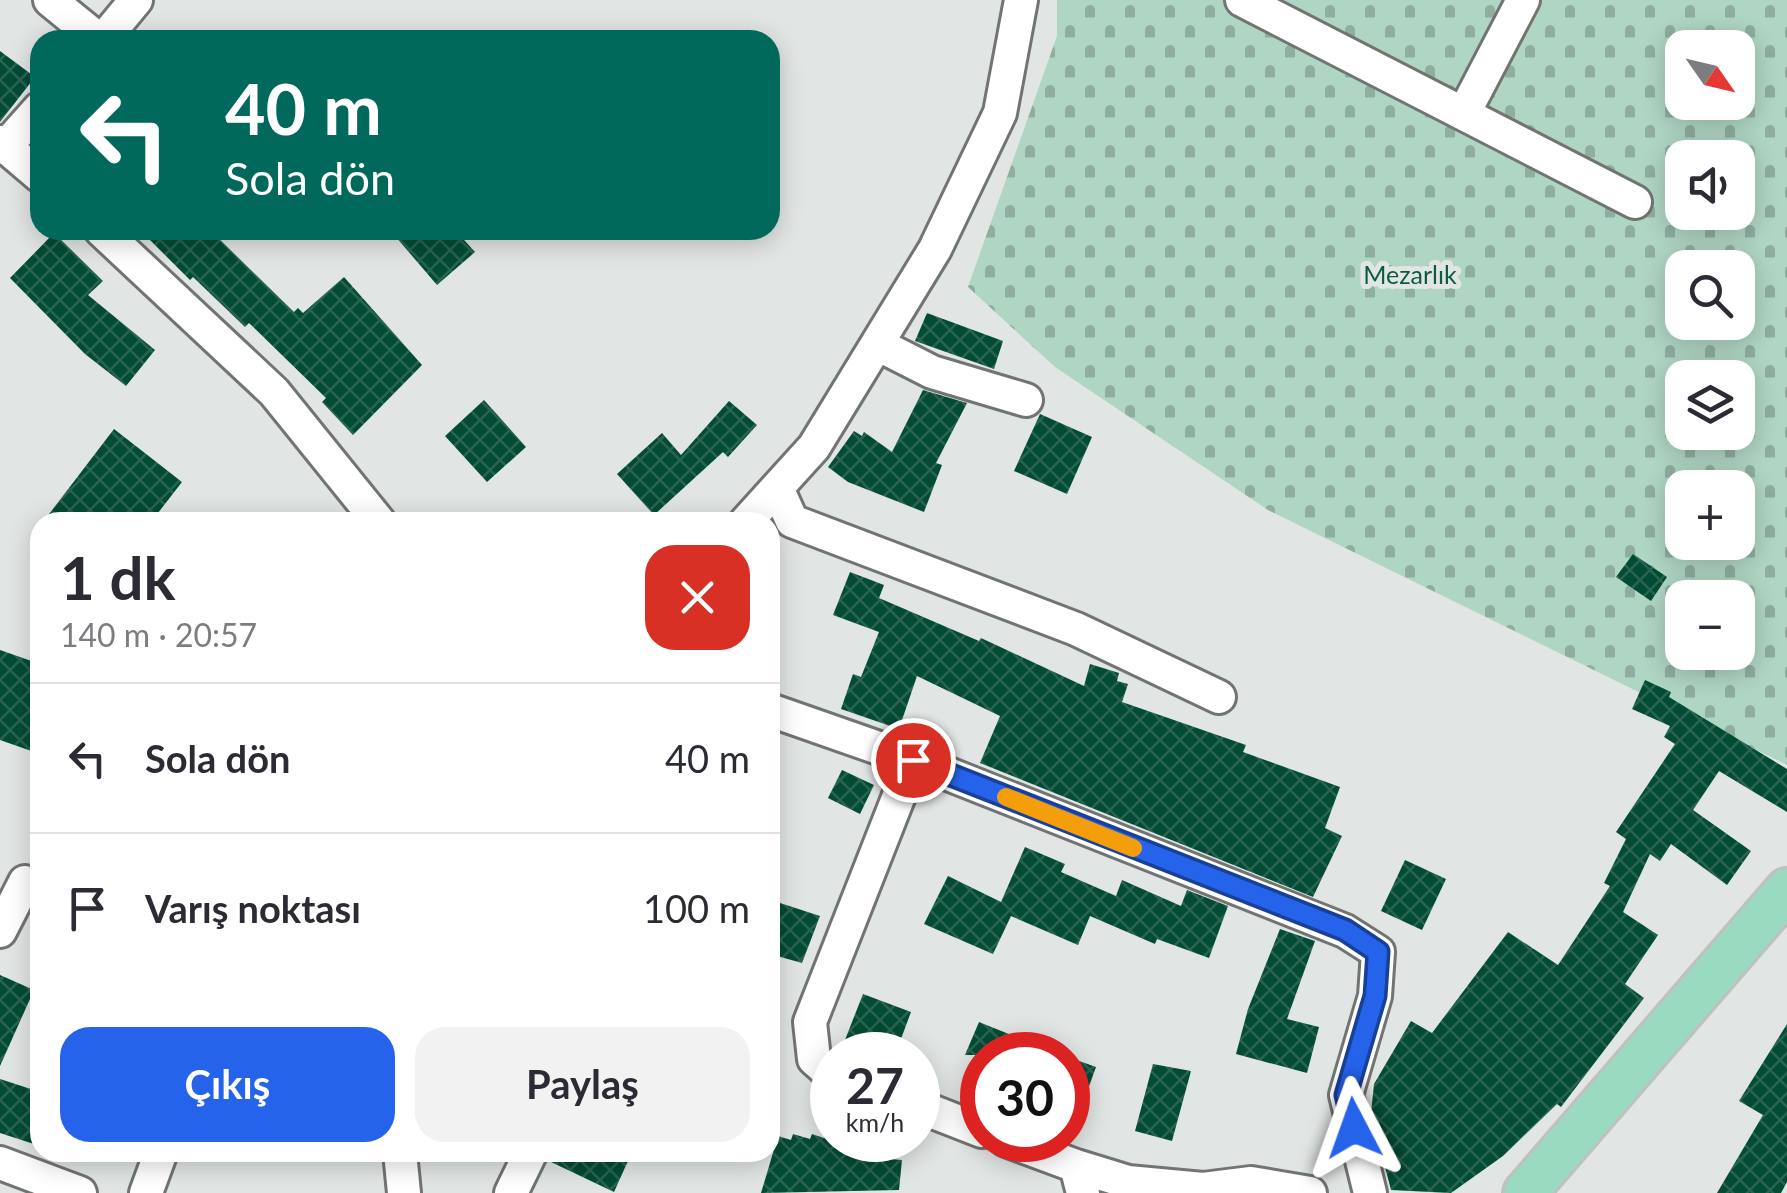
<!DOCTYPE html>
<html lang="tr">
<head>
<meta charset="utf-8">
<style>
	body { margin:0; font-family:Lato,sans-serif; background:#f2f2f3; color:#2b2b33; height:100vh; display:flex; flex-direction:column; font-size:38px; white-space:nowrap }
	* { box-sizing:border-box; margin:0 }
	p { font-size:32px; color:#7c7c81 }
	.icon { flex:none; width:55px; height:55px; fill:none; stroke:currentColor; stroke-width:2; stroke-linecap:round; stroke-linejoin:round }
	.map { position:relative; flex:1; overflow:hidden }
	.details { position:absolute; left:30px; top:512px; width:750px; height:650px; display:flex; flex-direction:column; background:#fff; border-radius:30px; box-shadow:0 5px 25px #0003 }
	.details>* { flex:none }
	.hud { position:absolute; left:30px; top:30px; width:750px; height:210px; border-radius:30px; box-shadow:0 5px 25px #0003; background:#00695c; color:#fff; overflow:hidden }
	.needle { width:65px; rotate:124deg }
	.fabs { position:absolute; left:1665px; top:30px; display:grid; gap:20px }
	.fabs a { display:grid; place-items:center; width:90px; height:90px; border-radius:20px; background:#fff; box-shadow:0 5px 25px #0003; font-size:50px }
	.speed { position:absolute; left:810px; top:1032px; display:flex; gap:20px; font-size:50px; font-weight:700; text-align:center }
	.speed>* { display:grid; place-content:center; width:130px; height:130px; border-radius:50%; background:#fff; box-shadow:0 5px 25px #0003; line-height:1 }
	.speed small { font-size:25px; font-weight:400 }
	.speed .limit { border:15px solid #d22; background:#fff; color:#111 }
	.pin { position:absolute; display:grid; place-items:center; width:85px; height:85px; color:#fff; margin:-42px; border:5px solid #fff; border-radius:50%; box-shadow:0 2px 10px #0007 }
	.me { position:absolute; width:110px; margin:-55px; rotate:356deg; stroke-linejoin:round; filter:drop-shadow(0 0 8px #0008) }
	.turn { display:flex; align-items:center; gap:35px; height:210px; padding:0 30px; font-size:45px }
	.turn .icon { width:130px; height:130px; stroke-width:2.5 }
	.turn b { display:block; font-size:70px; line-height:85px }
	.round { display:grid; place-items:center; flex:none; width:105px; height:105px; border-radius:30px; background:#f2f2f3 }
	.head { display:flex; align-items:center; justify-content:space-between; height:170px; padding:0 30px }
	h1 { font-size:60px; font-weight:700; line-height:75px }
	.primary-button { display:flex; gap:20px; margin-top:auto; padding:20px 30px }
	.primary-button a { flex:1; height:115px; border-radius:30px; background:#2563eb; color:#fff; font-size:40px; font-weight:700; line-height:115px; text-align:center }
	.primary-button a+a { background:#f2f2f3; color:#2b2b33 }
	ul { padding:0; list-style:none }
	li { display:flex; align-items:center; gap:30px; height:150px; padding:0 30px; border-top:2px solid #e1e1e2 }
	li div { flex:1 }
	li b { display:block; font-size:38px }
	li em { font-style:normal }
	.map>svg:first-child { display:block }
	.cemetery { fill:url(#cemetery-stones); fill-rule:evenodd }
	.building { fill:url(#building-cross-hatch) }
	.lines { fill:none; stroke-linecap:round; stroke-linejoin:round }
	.minor-casing { stroke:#717472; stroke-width:38 }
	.major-casing { stroke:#c0c0c0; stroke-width:48 }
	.minor { stroke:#fff; stroke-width:32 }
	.major { stroke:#9adac0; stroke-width:42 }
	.route-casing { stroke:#184099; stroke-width:25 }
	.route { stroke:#2563eb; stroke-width:18 }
	.slow { stroke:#f59e0b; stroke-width:18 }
	.labels { text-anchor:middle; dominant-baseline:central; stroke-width:10; stroke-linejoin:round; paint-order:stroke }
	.park-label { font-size:25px; fill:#0d5c42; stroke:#e1e5e3 }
</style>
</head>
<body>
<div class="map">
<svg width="1787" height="1193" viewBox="0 0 1787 1193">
	<defs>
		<pattern id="cemetery-stones" width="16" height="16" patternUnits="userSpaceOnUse" patternTransform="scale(2.5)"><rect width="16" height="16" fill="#afd5c3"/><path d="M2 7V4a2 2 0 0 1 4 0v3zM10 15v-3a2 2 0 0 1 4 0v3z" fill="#8fae9f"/></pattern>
		<pattern id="building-cross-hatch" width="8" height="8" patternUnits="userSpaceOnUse" patternTransform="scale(2.5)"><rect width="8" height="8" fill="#024b34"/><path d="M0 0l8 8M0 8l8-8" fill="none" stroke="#296351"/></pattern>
	</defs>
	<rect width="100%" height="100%" fill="#e1e5e3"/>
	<path class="cemetery" d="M1057 0H1787V765L1268 510 1055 367 968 287 1057 36ZM1682 48H1738V102H1682ZM1682 158H1738V212H1682ZM1682 268H1738V322H1682ZM1682 378H1738V432H1682ZM1682 488H1738V542H1682ZM1682 598H1738V652H1682Z"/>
	<path class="building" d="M0 51 35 77 0 122Z
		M140 230H210L294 312 298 308 303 313 344 277 422 365 353 435 322 402 326 398 249 323 245 327 193 277 190 280Z
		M390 230H455L475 252 437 285Z
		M54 233 103 281 88 295 155 350 126 386 85 354 10 278Z
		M927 313 1003 341 994 369 915 341Z
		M923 390 967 403 936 463 942 465 924 512 848 482 828 467 854 431 862 436 864 432 892 452Z
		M484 400 526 447 487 482 445 436Z
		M729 401 757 425 728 457 723 452 654 515 617 474 662 433 681 455Z
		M1040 414 1092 437 1067 494 1014 471Z
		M114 429 182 482 151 522H43Z
		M1633 554 1667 577 1651 601 1616 577Z
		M850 572 884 585 879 598 979 641 981 638 1084 686 1090 664 1119 673 1117 681 1128 684 1122 702 1246 745 1243 752 1340 787 1325 828 1342 836 1313 897 980 763 1000 716 917 676 899 729 841 709 853 674 861 677 879 632 833 615Z
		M0 650 40 664V754L0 740Z
		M1645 680 1671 692 1669 697 1787 769V812L1719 771 1693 810 1751 851 1727 885 1671 844 1660 861 1650 854 1623 912 1658 935 1625 984 1644 998 1561 1107 1557 1104 1503 1156 1451 1193 1391 1190 1371 1113 1374 1084 1411 1021 1432 1033 1508 932 1558 965 1610 886 1604 883 1626 839 1616 832 1675 744 1664 737 1670 726 1632 709Z
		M842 770 874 785 860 814 828 798Z
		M1025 847 1065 864 1061 872 1116 896 1122 880 1181 906 1187 890 1228 906 1209 958 1157 939 1155 944 1090 916 1078 945 1011 916 993 954 924 924 948 876 1001 902Z
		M1405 860 1446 879 1422 930 1381 911Z
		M777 902 820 916 802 963 770 954V916Z
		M1280 929 1315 941 1287 1019 1319 1027 1307 1073 1236 1054 1248 1009Z
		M0 975 34 990 0 1066Z
		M863 994 911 1012 895 1055H869L843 1045Z
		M979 1022 1058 1054V1055H965Z
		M1787 1024V1182L1781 1193H1717L1763 1115 1739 1101Z
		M1068 1057 1096 1067 1071 1136H1068Z
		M1153 1064 1191 1071 1172 1141 1135 1131Z
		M0 1079 40 1092V1146L0 1133Z
		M793 1134 810 1139 812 1134 848 1146 845 1155 902 1160 899 1190 761 1193 778 1136 791 1140Z
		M551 1152H632L614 1192 549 1161Z"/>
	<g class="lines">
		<g class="minor-casing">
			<path id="minor" d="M50 0 99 40
				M1242 0 1635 202
				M103 40 136 0
				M1465 111 1523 0
				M0 142 40 176
				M6 146 40 108
				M101 230 274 392 379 522
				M877 344 932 372 1026 400
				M778 490 792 521 1076 629 1219 697
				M746 522 814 447 935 249 1000 113 1021 0
				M770 710 913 760 1345 931 1378 952 1375 996 1346 1095 1370 1193
				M0 931 25 882
				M832 1075 814 1059 810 1022 913 760
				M918 1106 982 1131
				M1006 1140 1076 1166 1083 1193
				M400 1152 404 1193
				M0 1163 80 1193
				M1076 1166 1128 1182 1203 1189 1251 1183 1310 1193
				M146 1193 161 1152
				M511 1193 531 1152"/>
		</g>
		<g class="major-casing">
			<path id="major" d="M1525 1193 1787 890"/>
		</g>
		<use href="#minor" class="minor"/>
		<use href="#major" class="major"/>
	</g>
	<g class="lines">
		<g class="route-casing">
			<path id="route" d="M913 760 1345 930 1378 952 1375 996 1346 1095 1354 1128"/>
		</g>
		<use href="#route" class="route"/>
		<path class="slow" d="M1006 797 1133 848"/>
	</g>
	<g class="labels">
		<g class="park-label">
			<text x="1410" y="274">Mezarlık</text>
		</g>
	</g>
</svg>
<div class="fabs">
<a><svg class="needle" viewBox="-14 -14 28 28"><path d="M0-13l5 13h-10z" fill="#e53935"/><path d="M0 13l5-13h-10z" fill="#7c7c81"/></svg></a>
<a><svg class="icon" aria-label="sound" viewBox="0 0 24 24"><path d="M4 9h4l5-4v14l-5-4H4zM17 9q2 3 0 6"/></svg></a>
<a><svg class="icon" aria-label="search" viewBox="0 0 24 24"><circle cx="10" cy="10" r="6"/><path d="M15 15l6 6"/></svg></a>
<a><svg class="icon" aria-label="layers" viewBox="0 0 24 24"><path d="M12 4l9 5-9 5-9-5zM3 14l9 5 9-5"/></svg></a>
<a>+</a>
<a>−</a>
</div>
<div class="speed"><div>27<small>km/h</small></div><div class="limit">30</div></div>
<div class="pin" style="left:913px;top:760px;background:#d93025"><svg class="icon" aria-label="arrive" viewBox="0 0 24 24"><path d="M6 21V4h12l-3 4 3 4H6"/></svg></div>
<svg class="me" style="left:1354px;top:1128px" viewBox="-20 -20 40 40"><path d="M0-17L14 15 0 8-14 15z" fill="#2563eb" stroke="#fff" stroke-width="4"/></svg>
<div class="hud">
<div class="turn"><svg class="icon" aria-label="left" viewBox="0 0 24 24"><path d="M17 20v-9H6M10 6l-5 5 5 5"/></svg><div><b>40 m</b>Sola dön</div></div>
</div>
<section class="details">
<div class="head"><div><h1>1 dk</h1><p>140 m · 20:57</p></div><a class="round" style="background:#d93025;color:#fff"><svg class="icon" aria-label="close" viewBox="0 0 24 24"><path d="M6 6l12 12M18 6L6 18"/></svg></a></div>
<ul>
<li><svg class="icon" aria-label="left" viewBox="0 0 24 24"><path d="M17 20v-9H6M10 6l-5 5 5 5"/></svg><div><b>Sola dön</b></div><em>40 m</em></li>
<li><svg class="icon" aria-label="arrive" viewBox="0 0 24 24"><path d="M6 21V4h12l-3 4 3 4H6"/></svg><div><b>Varış noktası</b></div><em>100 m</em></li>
</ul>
<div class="primary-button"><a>Çıkış</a><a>Paylaş</a></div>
</section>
</div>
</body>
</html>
